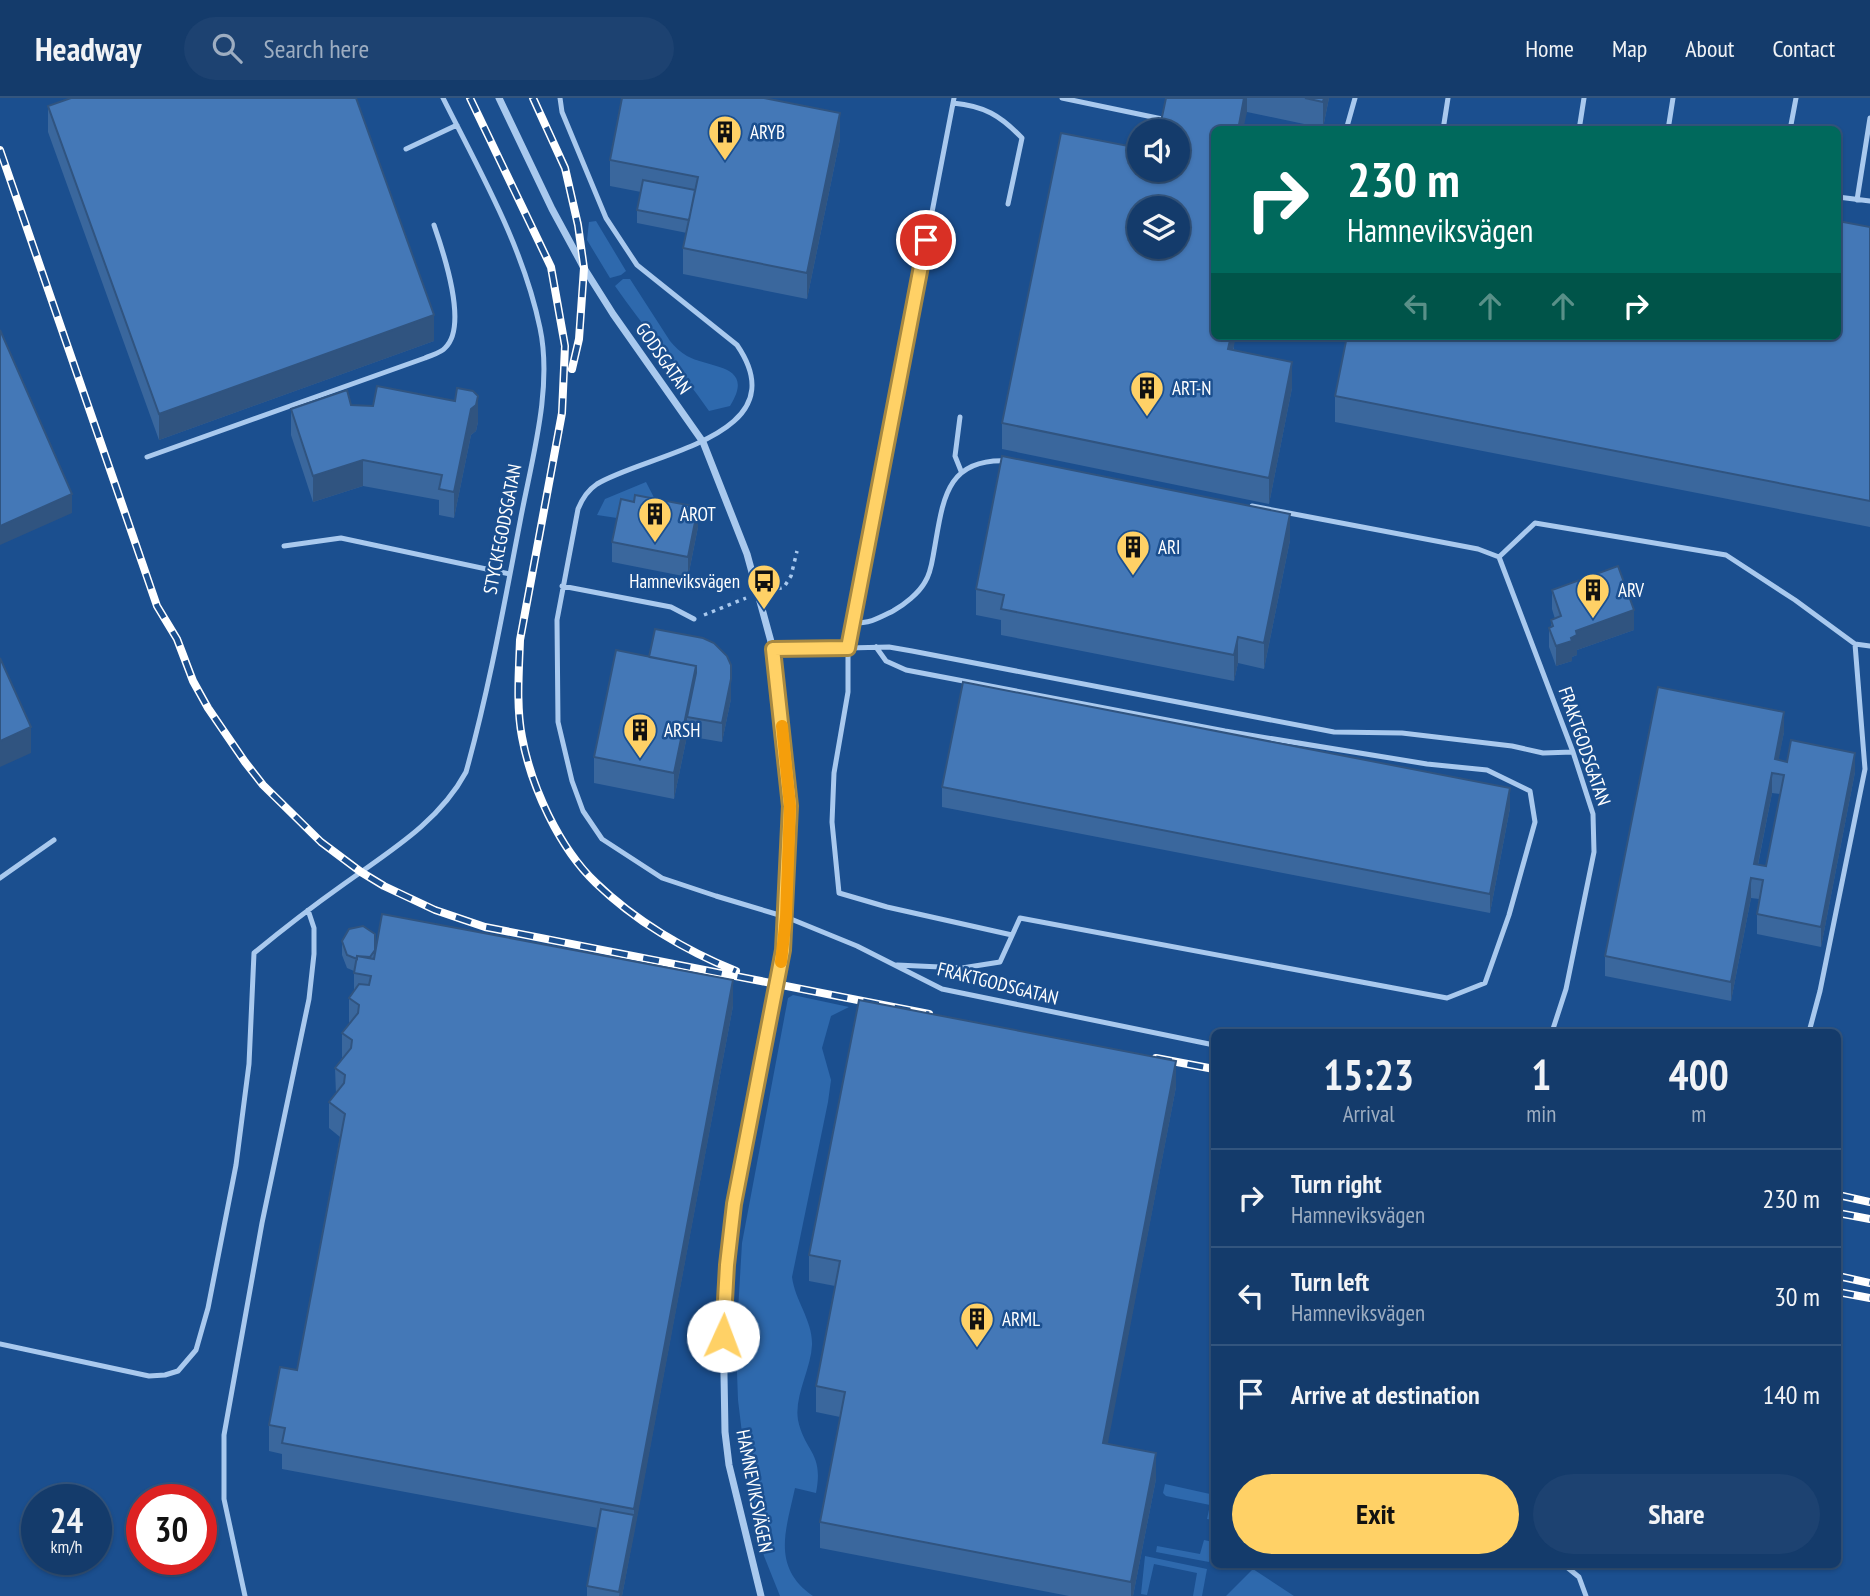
<!DOCTYPE html>
<html lang="en">
<head>
<meta charset="utf-8">
<style>
	body { margin:0; font-family:"PT Sans Narrow",sans-serif; background:#1d4271; color:#f1f3f6; height:100vh; display:flex; flex-direction:column; font-size:26px; white-space:nowrap }
	* { box-sizing:border-box; margin:0 }
	p { font-size:23px; color:#9dadc1 }
	.icon { flex:none; width:38px; height:38px; fill:none; stroke:currentColor; stroke-width:2; stroke-linecap:round; stroke-linejoin:round }
	.map { position:relative; flex:1; overflow:hidden }
	.side { position:absolute; left:1211px; top:931px; width:630px; height:539px; display:flex; flex-direction:column; background:#143b6b; border-radius:10px; box-shadow:0 2px 5px #0004,0 0 0 2px #33557e }
	.side>* { flex:none }
	.hud { position:absolute; left:1211px; top:28px; width:630px; height:214px; border-radius:10px; box-shadow:0 2px 5px #0004,0 0 0 2px #33557e; background:#00695c; color:#fff; overflow:hidden }
	.tools { position:absolute; left:1127px; top:21px; display:grid; gap:14px }
	.tools a { display:grid; place-items:center; width:63px; height:63px; border-radius:50%; background:#143b6b; box-shadow:0 2px 5px #0004,0 0 0 2px #33557e; font-size:35px }
	.speed { position:absolute; left:21px; top:1386px; display:flex; gap:14px; font-size:35px; font-weight:700; text-align:center }
	.speed>* { display:grid; place-content:center; width:91px; height:91px; border-radius:50%; background:#143b6b; box-shadow:0 2px 5px #0004,0 0 0 2px #33557e; line-height:1 }
	.speed small { font-size:18px; font-weight:400 }
	.speed .limit { border:10px solid #d22; background:#fff; color:#111 }
	.pin { position:absolute; display:grid; place-items:center; width:60px; height:60px; color:#fff; margin:-30px; border:4px solid #fff; border-radius:50%; box-shadow:0 2px 7px #0007 }
	.me { position:absolute; width:77px; margin:-38px; rotate:2deg; stroke-linejoin:round; filter:drop-shadow(0 0 5px #0008) }
	.turn { display:flex; align-items:center; gap:24px; height:147px; padding:0 21px; font-size:32px }
	.turn .icon { width:91px; height:91px; stroke-width:2.5 }
	.turn b { display:block; font-size:49px; line-height:60px }
	.lanes { display:flex; align-items:center; height:66px; padding:0 21px; background:#0003; justify-content:center; gap:35px; direction:ltr }
	.lanes .off { opacity:.35 }
	.eta { display:flex; justify-content:space-evenly; align-items:center; height:119px; text-align:center }
	.eta b { font-size:42px; font-weight:800; line-height:49px }
	.cta { display:flex; gap:14px; margin-top:auto; padding:14px 21px }
	.cta a { flex:1; height:80px; border-radius:42px; background:#ffd166; color:#111; font-size:28px; font-weight:800; line-height:80px; text-align:center }
	.cta a+a { background:#1d4271; color:#f1f3f6 }
	ul { padding:0; list-style:none }
	li { display:flex; align-items:center; gap:21px; height:98px; padding:0 21px; border-top:2px solid #33557e }
	li div { flex:1 }
	li b { display:block; font-size:26px }
	li em { font-style:normal }
	header { display:flex; align-items:center; gap:42px; box-sizing:border-box; height:98px; padding:0 35px; background:#143b6b; border-bottom:2px solid #33557e }
	header strong { font-size:33px }
	nav { display:flex; gap:38px; margin-inline-start:auto; font-size:24px }
	.search { width:490px; height:63px; background:#1d4271; display:flex; align-items:center; gap:18px; box-sizing:border-box; padding:0 24px; border-radius:38px; color:#9dadc1; font-size:26px }
	.map>svg:first-child { display:block }
	.green { fill:#2e69ad }
	.lines { fill:none; stroke-linecap:round; stroke-linejoin:round }
	.path { stroke:#a9c9ee; stroke-width:3.5; stroke-dasharray:3.5 5; stroke-linecap:butt }
	.service { stroke:#a9c9ee; stroke-width:5 }
	.minor { stroke:#a9c9ee; stroke-width:7 }
	.rail-casing { stroke:#fff; stroke-width:8 }
	.rail { stroke:#1b4f8f; stroke-width:5; stroke-dasharray:16; stroke-linecap:butt }
	.wall { fill:#3a679d; fill-rule:evenodd }
	.shaded-wall { fill:#305480 }
	.building { fill:#4478b7; stroke:#305480; stroke-width:2; fill-rule:evenodd }
	.route-casing { stroke:#a68842; stroke-width:18 }
	.route { stroke:#ffd166; stroke-width:12 }
	.slow { stroke:#f59e0b; stroke-width:12 }
	.labels { text-anchor:middle; dominant-baseline:central; stroke-width:5; stroke-linejoin:round; paint-order:stroke }
	.poi-label { font-size:19px; fill:#fff; stroke:#1b4f8f; text-anchor:start }
	.street-label { font-size:19px; fill:#fff; stroke:#1b4f8f }
</style>
</head>
<body>
<header>
<strong>Headway</strong>
<div class="search"><svg class="icon" aria-label="search" viewBox="0 0 24 24"><circle cx="10" cy="10" r="6"/><path d="M15 15l6 6"/></svg>Search here</div>
<nav><a>Home</a><a>Map</a><a>About</a><a>Contact</a></nav>
</header>
<div class="map">
<svg width="1870" height="1498" viewBox="0 0 1870 1498">
	<rect width="100%" height="100%" fill="#1b4f8f"/>
	<path class="green" d="M596 123 626 173 621 177 610 180 587 142 589 124Z
		M623 181H630L670 243C675 249 680 254 687 258 711 271 756 266 730 308L709 313C679 270 645 231 615 188Z
		M646 384 665 421 617 420 597 417 605 401Z
		M793 897 849 909 831 918 822 950 831 982 828 1004 792 1179C795 1203 813 1223 812 1247 811 1271 794 1298 798 1322 805 1355 824 1354 816 1395L795 1390C786 1432 771 1469 813 1498H780L764 1458 751 1410 738 1302 736 1247 742 1145 788 900Z
		M1165 1386 1210 1396 1214 1401V1422L1207 1421 1210 1407 1166 1398 1163 1395Z
		M1204 1442 1213 1444 1209 1464 1156 1454 1157 1448 1200 1456Z
		M1145 1458 1207 1471 1202 1498H1193L1197 1475 1154 1466 1147 1497 1141 1496Z
		M1253 1471 1294 1498H1226Z"/>
	<g class="lines">
		<path class="path" d="M770 493 784 489 791 478 797 453
			M704 517 746 500"/>
		<path class="service" d="M560 0 562 14 606 120 637 167 737 247C800 339 648 355 597 386 588 392 582 401 578 411L557 522 558 624 572 683 583 713 602 741 662 780 716 798 786 819 857 848 942 891 1214 947
			M1062 0 1167 22
			M953 5C984 8 1000 17 1022 40L1008 106
			M1346 32 1355 0
			M1443 32 1448 0
			M1579 32 1584 0
			M1668 32 1673 0
			M1790 32 1796 0
			M406 51 457 27
			M1838 99 1870 103
			M1857 102 1870 20
			M960 319 955 358 961 373
			M147 359 425 260C431 257 441 255 445 250 469 228 443 153 434 127
			M1252 408 1478 451 1499 459
			M284 448 341 440 510 476
			M1499 459 1573 654 1593 716 1594 754 1566 891 1552 934
			M1499 459 1535 425 1726 457 1795 502 1855 546 1870 548
			M562 488 671 509 694 521
			M852 525C871 525 877 521 893 513 904 507 919 495 925 484 931 475 932 464 934 453 943 403 945 359 1009 363
			M876 549 886 563 906 572 1225 633 1427 666 1487 672 1530 693 1535 724 1509 817 1485 885 1447 900 1020 820 1000 864 962 870 897 867
			M773 551 848 550 954 0
			M0 780 54 742
			M1012 837 887 809 839 795 832 724 834 675 848 594V550L889 549 912 553 1334 634 1402 635 1512 648 1543 655 1573 654
			M1809 934 1820 893 1865 671 1855 546
			M0 1246 149 1278 165 1277 178 1273 196 1252 208 1210 236 1067 249 966 254 855C283 831 313 808 344 786 390 753 439 724 466 674 489 592 504 507 520 424 531 364 553 291 540 230 523 148 480 74 443 0
			M1563 1466 1579 1479 1586 1498
			M245 1498 224 1401V1337L262 1125 309 901 314 856V830L308 812"/>
		<path class="minor" d="M499 0 552 111 584 170 613 216 703 344 747 456 773 551 790 708 783 852 734 1106 723 1219 725 1334 729 1367 761 1498"/>
		<g class="rail-casing">
			<path id="rail" d="M470 0 551 169 565 248 562 315 520 542C519 573 516 608 522 639 531 688 559 750 596 785 634 822 686 853 736 873
				M533 0 565 70 578 127 584 170 579 241 572 271
				M0 52 157 508 177 541 193 583 208 610 245 664 263 687 321 744 361 774 384 788 435 812 485 829 929 916
				M1156 960 1214 971
				M1838 1097 1870 1104
				M1838 1115 1870 1121
				M1838 1178 1870 1185
				M1838 1194 1870 1200"/>
		</g>
		<use href="#rail" class="rail"/>
	</g>
	<path class="wall" d="M1166 0H1329L1323 30 1247 14 1214 32 1234 252 1292 290 1269 406 1002 351V325L1178 72Z
		M48 8 434 243 159 342 48 34Z
		M840 41 807 201 683 176V150L687 135 637 125V112L641 94 610 88V62Z
		M1870 129V429L1335 324V298Z
		M291 311 478 324 476 333 471 337 454 420 439 417V402L363 388 313 404 291 337Z
		M698 429 688 479 612 464V444Z
		M1290 442 1264 571 1238 565 1234 583 1001 537V522L976 517V491Z
		M1552 492 1634 532 1577 552V557L1572 559V563L1556 568 1549 549V530L1551 529V522L1555 521 1552 511Z
		M649 559 731 601 722 644 687 638 674 701 594 685V659Z
		M1784 634 1778 662 1855 674 1821 849 1757 836V816L1759 801 1751 800 1731 903 1605 878V858ZM1772 695 1780 696 1766 768 1758 767Z
		M942 689 1510 710 1490 815 942 709Z
		M342 843 733 908 622 1498H587V1488L598 1430 282 1371V1356L269 1353V1327L297 1272 340 1039 329 1030V1004L336 996 335 970 342 960V935L349 926V900L354 893V873L347 870 342 857Z
		M1176 989 1107 1346 1156 1381 1133 1498H1069L820 1450V1424L840 1319 816 1314V1288L835 1188 809 1183V1157Z"/>
	<path class="shaded-wall" d="M1244 0H1247V14L1243 32H1238Z
		M1324 0H1329L1323 30V4Z
		M840 15V41L807 201V175Z
		M434 217V243L159 342V316Z
		M1231 238H1236L1228 277V251Z
		M1292 264V290L1269 406V380Z
		M478 298V324L476 333 471 337 454 420V394L471 311Z
		M363 362V388L313 404V378Z
		M72 396V415L0 447V428Z
		M698 409V429L688 479V459Z
		M1290 416V442L1264 571V545Z
		M1634 512V532L1577 552V557L1572 559V563L1556 568V548L1571 540 1576 533Z
		M1238 539V565L1234 583V557Z
		M696 568V594L687 619V638L674 701V675Z
		M731 581V601L722 644V625Z
		M1784 614V634L1776 676 1775 661Z
		M31 629V655L0 669V643Z
		M1855 655V674L1821 849V829Z
		M1772 675V695L1755 781 1754 766Z
		M1510 690V710L1490 815V796Z
		M1751 780V800L1731 903V884Z
		M733 882V908L634 1437V1411Z
		M1176 963V989L1103 1371V1345Z
		M1156 1355V1381L1133 1498H1131V1484Z
		M634 1417V1437L622 1498H619Z"/>
	<path class="building" d="M71 0H356L434 217 159 316 48 8Z
		M622 0H764L840 15 807 175 683 150 698 79 610 62Z
		M1166 0H1244L1238 32H1214V238H1231L1228 251 1292 264 1269 380 1002 325 1061 35 1139 50V72H1178V33H1159ZM1139 110H1178V149H1139Z
		M1305 0H1324L1323 4Z
		M643 82 695 92 689 122 637 112Z
		M1838 123 1870 129V403L1335 298 1347 238H1838Z
		M0 232 72 396 0 428Z
		M377 288 455 303 457 290 473 293 478 298 476 307 471 311 454 394 439 391 442 377 363 362 313 378 291 311 347 292 351 307 373 308Z
		M1002 358 1290 416 1264 545 1238 539 1234 557 1001 511 1004 497 976 491Z
		M635 397 698 409 688 459 612 444 621 401 634 404Z
		M1618 468 1634 512 1576 533 1577 537 1571 540 1572 543 1556 548 1549 530 1553 528 1551 522 1561 518 1552 492Z
		M655 531 703 540 714 545 727 558 731 567V581L722 625 687 619 696 575V568L649 559Z
		M616 552 696 568 674 675 594 659Z
		M0 560 31 629 0 643Z
		M963 584 1510 690 1490 796 942 689Z
		M1658 589 1784 614 1775 661 1787 664 1791 642 1855 655 1821 829 1757 816 1763 782 1751 780 1731 884 1605 858ZM1772 675 1784 677 1766 768 1754 766Z
		M382 816 733 882 634 1411 282 1345 285 1330 269 1327 280 1269 297 1272 345 1016 329 1004 344 985 345 977 335 970 351 950 352 942 342 935 358 915 359 907 349 900 359 886 369 887 371 878 354 875 357 858 374 861Z
		M363 828 375 836V852L370 859 357 858V861L347 857 342 843 349 831Z
		M859 902 1176 963 1103 1345 1156 1355 1131 1484 820 1424 845 1294 816 1288 840 1163 809 1157Z
		M601 1411 634 1417 619 1494 587 1488Z"/>
	<g class="lines">
		<g class="route-casing">
			<path id="route" d="M723 1238 727 1167 734 1106 783 852 790 708 773 551 848 550 926 142"/>
		</g>
		<use href="#route" class="route"/>
		<path class="slow" d="M781 864 786 819 790 708 782 628"/>
	</g>
	<defs>
		<g id="building-pin" transform="scale(1.75)"><path d="M0 17L-7.5 6A9.5 9.5 0 1 1 7.5 6Z" fill="#ffd166" stroke="#1b4f8f"/><path d="M-4-6H4V6H1V3H-1V6H-4ZM-2.5-4.3h1.7v1.8h-1.7ZM.8-4.3h1.7v1.8H.8ZM-2.5-1h1.7V.8h-1.7ZM.8-1h1.7V.8H.8Z" fill="#111"/></g>
		<g id="bus-pin" transform="scale(1.75)"><path d="M0 17L-7.5 6A9.5 9.5 0 1 1 7.5 6Z" fill="#ffd166" stroke="#1b4f8f"/><path d="M-5-6H5V4H4V6H2V4H-2V6H-4V4H-5ZM-3.5-4V0h7V-4ZM-3.5 1.2v1.5H-2V1.2ZM2 1.2v1.5H3.5V1.2Z" fill="#111"/></g>
	</defs>
	<g fill-rule="evenodd">
		<use href="#building-pin" x="725" y="34"/>
		<use href="#building-pin" x="1147" y="290"/>
		<use href="#building-pin" x="655" y="416"/>
		<use href="#building-pin" x="1133" y="449"/>
		<use href="#bus-pin" x="764" y="483"/>
		<use href="#building-pin" x="1593" y="492"/>
		<use href="#building-pin" x="640" y="632"/>
		<use href="#building-pin" x="977" y="1221"/>
	</g>
	<g class="labels">
		<g class="poi-label">
			<text x="750" y="34">ARYB</text>
			<text x="1172" y="290">ART-N</text>
			<text x="680" y="416">AROT</text>
			<text x="1158" y="449">ARI</text>
			<text x="740" y="483" text-anchor="end">Hamneviksvägen</text>
			<text x="1618" y="492">ARV</text>
			<text x="664" y="632">ARSH</text>
			<text x="1002" y="1221">ARML</text>
		</g>
		<g class="street-label">
			<text transform="translate(664 260) rotate(55)">GODSGATAN</text>
			<text transform="translate(502 431) rotate(-79)">STYCKEGODSGATAN</text>
			<text transform="translate(1585 648) rotate(71)">FRAKTGODSGATAN</text>
			<text transform="translate(998 885) rotate(14)">FRAKTGODSGATAN</text>
			<text transform="translate(755 1393) rotate(79)">HAMNEVIKSVÄGEN</text>
		</g>
	</g>
</svg>
<div class="tools">
<a><svg class="icon" aria-label="sound" viewBox="0 0 24 24"><path d="M4 9h4l5-4v14l-5-4H4zM17 9q2 3 0 6"/></svg></a>
<a><svg class="icon" aria-label="layers" viewBox="0 0 24 24"><path d="M12 4l9 5-9 5-9-5zM3 14l9 5 9-5"/></svg></a>
</div>
<div class="speed"><div>24<small>km/h</small></div><div class="limit">30</div></div>
<div class="pin" style="left:926px;top:142px;background:#d93025"><svg class="icon" aria-label="arrive" viewBox="0 0 24 24"><path d="M6 21V4h12l-3 4 3 4H6"/></svg></div>
<svg class="me" style="left:723px;top:1238px" viewBox="-20 -20 40 40"><circle r="19" fill="#fff"/><path d="M0-13L10 11 0 6-10 11z" fill="#ffd166"/></svg>
<div class="hud">
<div class="turn"><svg class="icon" aria-label="right" viewBox="0 0 24 24"><path d="M7 20v-9h11M14 6l5 5-5 5"/></svg><div><b>230 m</b>Hamneviksvägen</div></div>
<div class="lanes"><svg class="icon off" aria-label="left" viewBox="0 0 24 24"><path d="M17 20v-9H6M10 6l-5 5 5 5"/></svg><svg class="icon off" aria-label="ahead" viewBox="0 0 24 24"><path d="M12 20V5M6 11l6-6 6 6"/></svg><svg class="icon off" aria-label="ahead" viewBox="0 0 24 24"><path d="M12 20V5M6 11l6-6 6 6"/></svg><svg class="icon" aria-label="right" viewBox="0 0 24 24"><path d="M7 20v-9h11M14 6l5 5-5 5"/></svg></div>
</div>
<section class="side">
<div class="eta">
<div><b>15:23</b><p>Arrival</p></div>
<div><b>1</b><p>min</p></div>
<div><b>400</b><p>m</p></div>
</div>
<ul>
<li><svg class="icon" aria-label="right" viewBox="0 0 24 24"><path d="M7 20v-9h11M14 6l5 5-5 5"/></svg><div><b>Turn right</b><p>Hamneviksvägen</p></div><em>230 m</em></li>
<li><svg class="icon" aria-label="left" viewBox="0 0 24 24"><path d="M17 20v-9H6M10 6l-5 5 5 5"/></svg><div><b>Turn left</b><p>Hamneviksvägen</p></div><em>30 m</em></li>
<li><svg class="icon" aria-label="arrive" viewBox="0 0 24 24"><path d="M6 21V4h12l-3 4 3 4H6"/></svg><div><b>Arrive at destination</b></div><em>140 m</em></li>
</ul>
<div class="cta"><a>Exit</a><a>Share</a></div>
</section>
</div>
</body>
</html>
